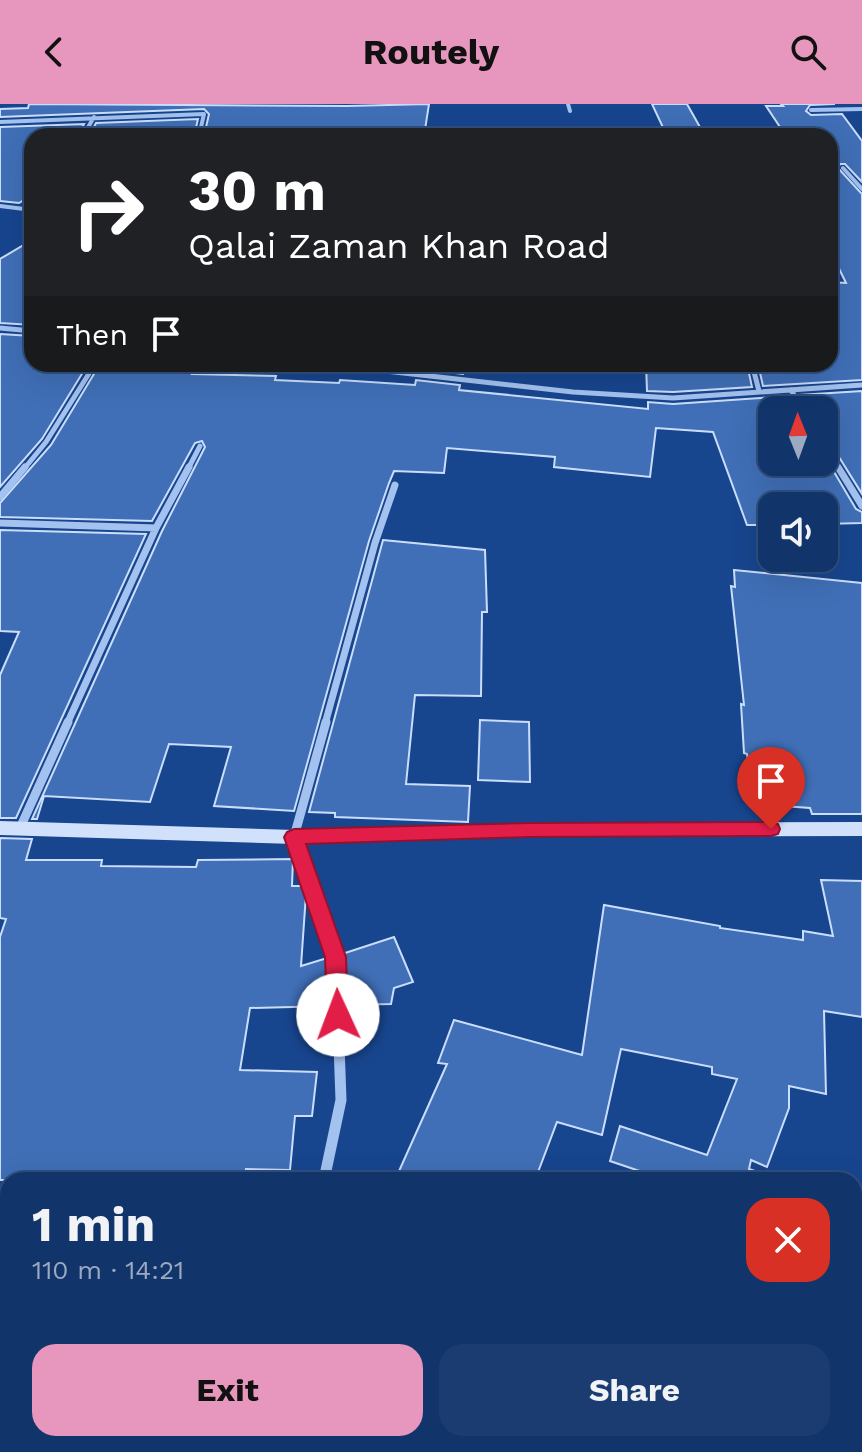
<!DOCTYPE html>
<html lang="en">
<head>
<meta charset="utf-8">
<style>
	body { margin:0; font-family:"Work Sans",sans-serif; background:#1a3c70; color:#f1f3f6; height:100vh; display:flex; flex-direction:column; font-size:30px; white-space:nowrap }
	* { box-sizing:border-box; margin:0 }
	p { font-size:26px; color:#9caac1 }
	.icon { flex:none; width:44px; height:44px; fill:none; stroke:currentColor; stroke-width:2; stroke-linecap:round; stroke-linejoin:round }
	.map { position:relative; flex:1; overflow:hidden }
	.details { position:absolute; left:0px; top:1068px; width:862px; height:280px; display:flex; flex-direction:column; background:#11346a; border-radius:24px 24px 0 0; box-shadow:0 8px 32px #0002,0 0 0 2px #304f7e }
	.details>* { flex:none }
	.top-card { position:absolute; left:24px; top:24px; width:814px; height:244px; border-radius:24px; box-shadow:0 8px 32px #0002,0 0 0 2px #304f7e; background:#202124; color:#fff; overflow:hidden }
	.needle { width:52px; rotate:359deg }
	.buttons { position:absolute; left:758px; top:292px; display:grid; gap:16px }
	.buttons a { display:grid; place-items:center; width:80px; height:80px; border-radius:16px; background:#11346a; box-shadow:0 8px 32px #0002,0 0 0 2px #304f7e; font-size:40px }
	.pin { position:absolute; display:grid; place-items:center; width:68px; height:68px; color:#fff; margin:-82px -34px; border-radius:50% 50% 50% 0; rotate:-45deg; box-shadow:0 0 8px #0007 }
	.pin .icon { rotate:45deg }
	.me { position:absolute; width:88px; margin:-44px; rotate:358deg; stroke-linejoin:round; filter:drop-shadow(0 0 6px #0008) }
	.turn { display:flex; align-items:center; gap:28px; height:168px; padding:0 32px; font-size:36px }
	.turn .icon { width:104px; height:104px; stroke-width:2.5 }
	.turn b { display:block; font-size:56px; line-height:68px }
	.then { display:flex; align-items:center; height:76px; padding:0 32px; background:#0003; gap:16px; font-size:30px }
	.round { display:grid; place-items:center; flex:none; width:84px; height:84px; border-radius:24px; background:#1a3c70 }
	.overview { display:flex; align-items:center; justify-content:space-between; height:136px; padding:0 32px }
	h1 { font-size:48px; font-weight:700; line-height:60px }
	.cta { display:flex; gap:16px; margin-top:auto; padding:16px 32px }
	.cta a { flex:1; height:92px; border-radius:24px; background:#e797bd; color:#111; font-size:32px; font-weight:700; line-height:92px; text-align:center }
	.cta a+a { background:#1a3c70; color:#f1f3f6 }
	header { display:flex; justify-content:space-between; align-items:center; height:104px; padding:0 32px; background:#e797bd; color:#111; font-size:36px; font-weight:700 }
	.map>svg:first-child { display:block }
	.building { fill:#406fb7; stroke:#cadefb; stroke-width:2 }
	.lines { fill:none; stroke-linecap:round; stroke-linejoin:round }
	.street-far4 { stroke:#a3c2ef; stroke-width:4 }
	.street-far3 { stroke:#a3c2ef; stroke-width:5 }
	.street-far2 { stroke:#a3c2ef; stroke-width:7 }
	.street-far1 { stroke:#a3c2ef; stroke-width:9 }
	.street { stroke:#a3c2ef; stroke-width:11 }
	.secondary { fill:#d1e1fb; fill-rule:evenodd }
	.route { fill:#e11d48; stroke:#92132f; stroke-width:2 }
</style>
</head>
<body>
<header><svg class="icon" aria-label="back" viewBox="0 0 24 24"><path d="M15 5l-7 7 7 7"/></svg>Routely<svg class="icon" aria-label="search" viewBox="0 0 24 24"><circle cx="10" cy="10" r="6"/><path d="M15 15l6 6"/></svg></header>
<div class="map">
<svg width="862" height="1348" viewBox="0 0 862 1348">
	<rect width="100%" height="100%" fill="#17458e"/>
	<path class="building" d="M29 0 347 2 429 0 424 32H204L209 10 204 5 0 13V5L28 4Z
		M652 0H687L705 32H667Z
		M781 0H835L810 1 806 7 811 11 842 10 862 37V78L845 60H840L838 64 862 90V276L763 282 758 260H830V178L846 179 830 146V32H786L766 2H783Z
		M198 15 194 32H89L96 19Z
		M84 20 78 32H32V91L19 99 0 97V23Z
		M32 136V221L0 219V155Z
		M0 230 32 232V260H88L42 335 0 383Z
		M100 260H198L192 270 276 272 275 276 339 279 340 276 415 281 416 276 460 281 459 286 648 305V298L673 300 788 292 797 306H772V358H824V351L856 405 862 408V419L824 420V402H772V421H747L713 328 656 324 650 373 554 363 555 353 447 344 444 369 394 367 389 379 369 437 294 707 214 702 231 643 169 640 150 698 44 692 37 715H32L162 427 205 343 202 337 195 339 152 417 0 413V399L51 341Z
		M422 260H466L463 270 420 265Z
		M646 260H747L752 283 673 288 647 287Z
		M862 287V390L829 337 824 335V306H808L800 291Z
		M0 426 146 430 16 714H0V571L19 528 0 527Z
		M383 436 485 446 487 508H482L481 592 415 591 406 680 470 682 468 718 335 713V709L309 708Z
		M734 466 862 479V710H812L810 704 755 700 747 650 744 649 741 600 744 601 731 482 735 483Z
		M480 616 529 618 530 678 478 676Z
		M0 734 32 735 26 756H102L101 762 196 763 198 756 293 755 292 782H303L306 790 301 862 327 854 330 902 250 904 240 966 317 968 312 1012H295L290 1066 246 1065 244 1076H0V833L6 815 0 814Z
		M821 776 862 777V913L824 907 826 990 789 982V1004L767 1063 751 1056 749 1065 764 1070 763 1076H666L610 1057 620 1022 707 1051 737 975 712 970V963L621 945 602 1031 557 1018 535 1076H395L447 960 438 959 454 916 582 951 604 801 720 822V824L803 836V827L833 832Z
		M394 833 413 878 394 884 391 900 345 901 342 850Z"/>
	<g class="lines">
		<path class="street-far4" d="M568 0 570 7
			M811 6 862 5
			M0 18 204 10 199 32
			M83 32 94 13
			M843 64 862 85
			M0 102 32 106"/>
		<path class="street-far3" d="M0 224 32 227
			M323 260 573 288 673 294 862 281
			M752 260 759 287
			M791 286 803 306
			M824 340 839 365
			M24 365 46 338 95 260
			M188 365 200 342"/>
		<path class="street-far2" d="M838 363 862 402
			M0 393 25 363
			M0 419 156 424
			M67 620 156 424 189 363
			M325 620 375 439 395 381"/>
		<path class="street-far1" d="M326 618 294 733 335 853 339 943
			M20 724 68 618"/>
		<path class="street" d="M324 1076 341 996 339 941
			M0 1318 8 1319
			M264 1348 267 1340"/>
		<path class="secondary" d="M0 717 294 726 528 719 862 718V732L528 733 294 740 0 731Z"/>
	</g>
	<path class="route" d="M771 718 778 720 780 725 778 730 771 732 528 733 306 740 346 853 348 911 345 917 338 920 330 917 327 911 325 853 284 733 287 728 294 725 528 719Z"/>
</svg>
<div class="buttons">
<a><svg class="needle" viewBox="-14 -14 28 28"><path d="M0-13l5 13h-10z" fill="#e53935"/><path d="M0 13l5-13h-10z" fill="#9caac1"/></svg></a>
<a><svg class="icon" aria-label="sound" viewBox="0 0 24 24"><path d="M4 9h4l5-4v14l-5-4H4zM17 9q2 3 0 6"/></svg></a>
</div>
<div class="pin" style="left:771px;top:725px;background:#d93025"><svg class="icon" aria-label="arrive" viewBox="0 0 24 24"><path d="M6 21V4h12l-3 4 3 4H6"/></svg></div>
<svg class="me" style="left:338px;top:911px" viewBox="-20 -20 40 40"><circle r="19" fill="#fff"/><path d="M0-13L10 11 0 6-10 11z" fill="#e11d48"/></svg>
<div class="top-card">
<div class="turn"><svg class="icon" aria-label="right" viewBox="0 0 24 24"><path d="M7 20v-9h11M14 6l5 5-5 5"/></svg><div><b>30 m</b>Qalai Zaman Khan Road</div></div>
<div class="then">Then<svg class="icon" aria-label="arrive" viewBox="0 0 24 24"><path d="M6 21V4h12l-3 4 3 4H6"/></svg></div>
</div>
<section class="details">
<div class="overview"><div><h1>1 min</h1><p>110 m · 14:21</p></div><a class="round" style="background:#d93025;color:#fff"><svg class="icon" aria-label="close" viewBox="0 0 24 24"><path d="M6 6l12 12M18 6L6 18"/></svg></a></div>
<div class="cta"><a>Exit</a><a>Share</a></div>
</section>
</div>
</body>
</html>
